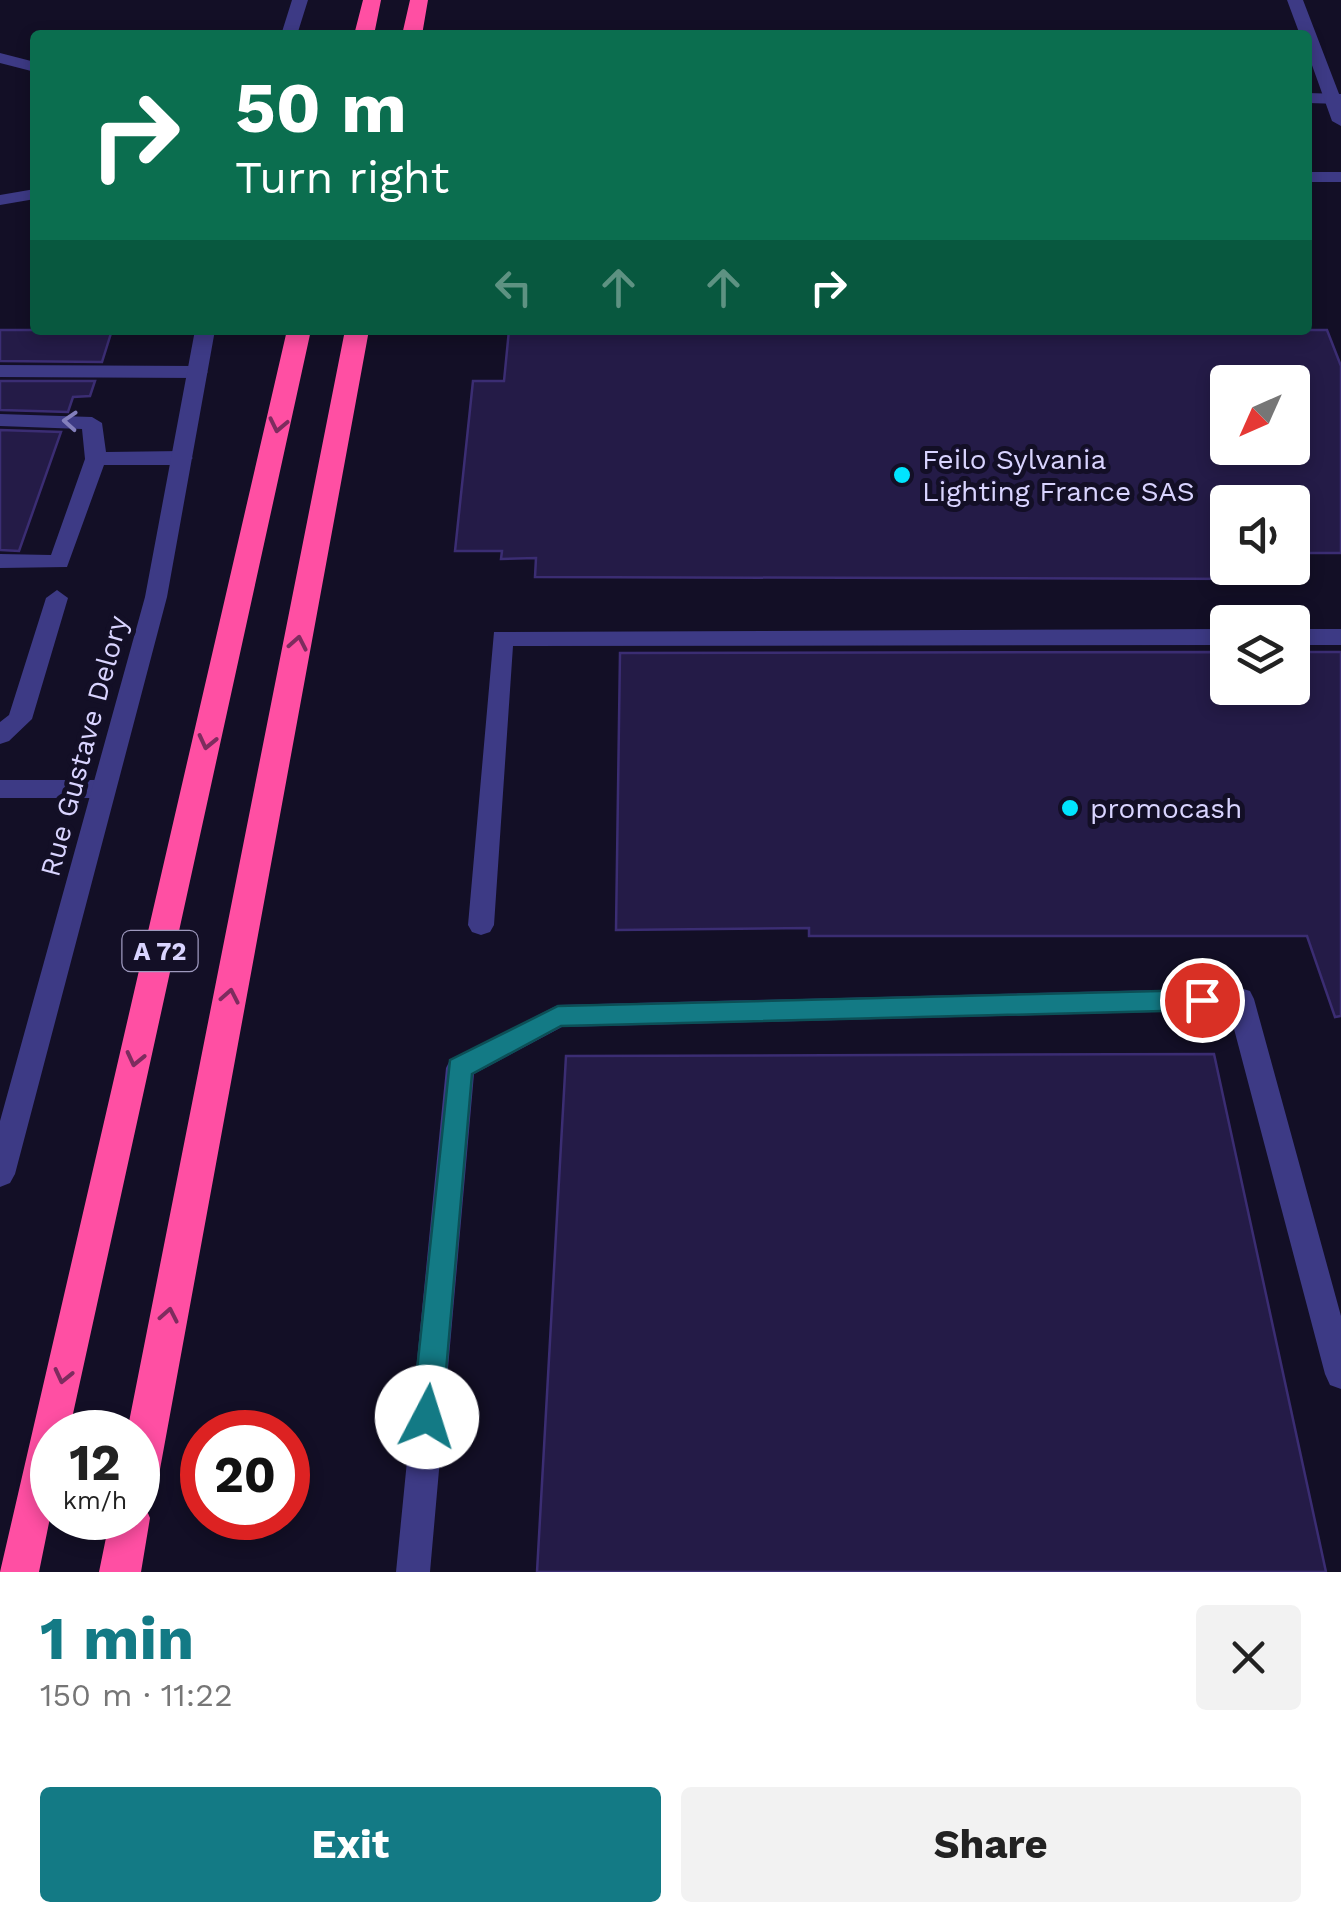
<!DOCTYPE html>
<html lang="en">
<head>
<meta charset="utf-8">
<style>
	body { margin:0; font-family:"Work Sans",sans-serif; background:#f2f2f2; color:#222; height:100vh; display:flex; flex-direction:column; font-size:38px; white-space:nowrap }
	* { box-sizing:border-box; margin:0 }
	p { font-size:32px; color:#767676 }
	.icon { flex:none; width:55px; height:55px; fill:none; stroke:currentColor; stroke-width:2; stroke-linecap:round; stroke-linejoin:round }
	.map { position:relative; height:1572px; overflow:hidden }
	.details { display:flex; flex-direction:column; background:#fff; flex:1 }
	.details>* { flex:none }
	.banner { position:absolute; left:30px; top:30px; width:1282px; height:305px; border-radius:10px; box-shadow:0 5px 15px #0003; background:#0b6e4f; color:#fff; overflow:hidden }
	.needle { width:65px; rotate:225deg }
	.buttons { position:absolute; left:1210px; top:365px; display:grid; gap:20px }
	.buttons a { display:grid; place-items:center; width:100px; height:100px; border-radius:10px; background:#fff; box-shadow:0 5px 15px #0003; font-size:50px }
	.speed { position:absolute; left:30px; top:1410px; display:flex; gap:20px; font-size:50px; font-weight:700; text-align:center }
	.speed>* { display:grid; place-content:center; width:130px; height:130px; border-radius:50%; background:#fff; box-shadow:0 5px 15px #0003; line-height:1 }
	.speed small { font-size:25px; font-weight:400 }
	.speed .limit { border:15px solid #d22; background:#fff; color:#111 }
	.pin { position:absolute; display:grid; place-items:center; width:85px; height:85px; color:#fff; margin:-42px; border:5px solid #fff; border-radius:50%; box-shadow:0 2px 10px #0007 }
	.me { position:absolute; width:110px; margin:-55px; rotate:5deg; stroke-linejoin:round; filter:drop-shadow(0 0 8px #0008) }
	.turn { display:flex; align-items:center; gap:35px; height:210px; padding:0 40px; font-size:45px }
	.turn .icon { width:130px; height:130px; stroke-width:2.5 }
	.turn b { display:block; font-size:70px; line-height:85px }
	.lanes { display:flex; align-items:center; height:95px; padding:0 40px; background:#0003; justify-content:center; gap:50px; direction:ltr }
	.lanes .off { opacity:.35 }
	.round { display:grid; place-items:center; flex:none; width:105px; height:105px; border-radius:10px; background:#f2f2f2 }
	.summary { display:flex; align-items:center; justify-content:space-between; height:170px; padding:0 40px }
	h1 { font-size:60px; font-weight:700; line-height:75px; color:#137a85 }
	.button { display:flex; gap:20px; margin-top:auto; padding:20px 40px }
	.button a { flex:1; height:115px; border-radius:10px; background:#137a85; color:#fff; font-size:40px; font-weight:700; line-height:115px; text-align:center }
	.button a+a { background:#f2f2f2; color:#222 }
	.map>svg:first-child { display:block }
	.building { fill:#241b47; stroke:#3b2d73; stroke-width:2.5; fill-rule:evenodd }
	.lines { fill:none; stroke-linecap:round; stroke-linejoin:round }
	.lane { fill:#3d3a85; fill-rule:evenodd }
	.street { fill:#3d3a85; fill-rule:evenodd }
	.highway { fill:#ff4fa3; fill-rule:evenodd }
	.oneway { stroke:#837fbc }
	.oneway2 { stroke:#7d2c5e }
	.route { fill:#137a85; stroke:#0c4f56; stroke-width:2.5 }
	.poi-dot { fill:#00e5ff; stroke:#130f26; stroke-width:4 }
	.labels { text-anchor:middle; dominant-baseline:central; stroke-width:10; stroke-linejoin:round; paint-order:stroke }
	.shield { fill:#130f26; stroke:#9e99be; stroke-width:2.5 }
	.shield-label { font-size:25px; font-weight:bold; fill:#d9d4ff }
	.poi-label { font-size:28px; fill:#d9d4ff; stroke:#130f26; text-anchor:start }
	.street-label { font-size:28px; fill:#d9d4ff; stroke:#130f26 }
</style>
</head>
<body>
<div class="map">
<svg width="1341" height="1572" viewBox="0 0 1341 1572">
	<rect width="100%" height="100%" fill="#130f26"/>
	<path class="building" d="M0 330H112L102 362 0 361Z
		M509 330H1327L1341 366V553H1292V502H1228V568H1263L1267 579 535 577 536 558 501 559 502 551H455L473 381H504ZM1228 382H1292V448H1228Z
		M0 381H95L90 396 73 397 68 412 0 410Z
		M0 430 61 432 19 551 0 550Z
		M1228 652V688H1292V652H1341V1016L1335 1017 1307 936H809V928L616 930 620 653Z
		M1214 1054 1326 1572H537L566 1056Z"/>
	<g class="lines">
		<path class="lane" d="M1308 93 1341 94V104L1308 103Z
			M1308 172H1341V182H1308Z
			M35 189V199L0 205V195Z
			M0 365 198 366 208 372 198 378 0 377Z
			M0 414 92 417 102 423 106 452 182 451 193 458 182 465H104L67 567 0 568V554L51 555 85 459 82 429 0 426Z
			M57 590 68 598 32 719 9 741 0 744V722L9 715 46 598Z
			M1228 629V645L513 646 494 925 490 932 481 935 472 932 468 925 494 632Z
			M1292 629H1341V645H1292Z
			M0 780H103L112 783 116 789 112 795 103 798H0Z
			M1240 988 1250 991 1254 999 1341 1316V1389L1330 1385 1325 1374 1229 1010 562 1027 474 1074 430 1572H396L446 1068 450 1060 558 1005Z"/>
		<path class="street" d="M292 0H308L297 35H281Z
			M1287 0H1303L1341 99V126L1332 121 1308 54V35H1300Z
			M0 53 35 62V72L0 63Z
			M195 330H215L167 597 15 1174 10 1183 0 1187V1121L145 597Z"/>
		<path class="highway" d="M363 0H381L374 35H354Z
			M410 0H428L422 35H402Z
			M287 330H311L69 1432H52V1508L39 1572H0Z
			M345 330H369L158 1480 152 1494 138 1499V1432H127Z
			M138 1501 144 1504 150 1518 141 1572H99L110 1518H138Z"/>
	</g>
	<defs><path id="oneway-chevron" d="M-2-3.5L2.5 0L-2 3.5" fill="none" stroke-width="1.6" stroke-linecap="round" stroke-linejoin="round" transform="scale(2.5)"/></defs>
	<use class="oneway" href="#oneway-chevron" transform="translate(70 421) rotate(-176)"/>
	<g class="oneway2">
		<use href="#oneway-chevron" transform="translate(278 425) rotate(102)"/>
		<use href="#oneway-chevron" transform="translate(298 643) rotate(-79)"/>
		<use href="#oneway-chevron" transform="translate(207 742) rotate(103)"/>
		<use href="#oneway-chevron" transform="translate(230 996) rotate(-79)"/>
		<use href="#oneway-chevron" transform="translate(135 1059) rotate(103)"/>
		<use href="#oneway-chevron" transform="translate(169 1315) rotate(-79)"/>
		<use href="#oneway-chevron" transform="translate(63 1376) rotate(103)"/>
	</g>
	<path class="route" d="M1202 990 1211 993 1215 1000 1211 1007 1202 1010 561 1026 472 1074 442 1417 437 1427 427 1431 417 1427 412 1417 450 1060 558 1006Z"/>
	<g class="poi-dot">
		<circle cx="902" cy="475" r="10"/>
		<circle cx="1070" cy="808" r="10"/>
	</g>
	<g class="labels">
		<rect class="shield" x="122.5" y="931" width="75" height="40" rx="8"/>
		<g class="shield-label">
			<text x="160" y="951">A 72</text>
		</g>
		<g class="poi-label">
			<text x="922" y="459">Feilo Sylvania<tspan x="922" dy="32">Lighting France SAS</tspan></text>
			<text x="1090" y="808">promocash</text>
		</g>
		<g class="street-label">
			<text transform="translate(84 746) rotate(-75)">Rue Gustave Delory</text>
		</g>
	</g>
</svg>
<div class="buttons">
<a><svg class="needle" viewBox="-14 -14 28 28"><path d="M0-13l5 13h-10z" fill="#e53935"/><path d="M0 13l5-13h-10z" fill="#767676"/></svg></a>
<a><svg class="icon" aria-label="sound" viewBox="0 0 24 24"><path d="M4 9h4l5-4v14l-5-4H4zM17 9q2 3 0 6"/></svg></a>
<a><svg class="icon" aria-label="layers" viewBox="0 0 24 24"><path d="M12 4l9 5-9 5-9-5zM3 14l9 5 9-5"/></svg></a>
</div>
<div class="speed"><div>12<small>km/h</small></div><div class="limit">20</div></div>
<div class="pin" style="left:1202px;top:1000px;background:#d93025"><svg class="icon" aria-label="arrive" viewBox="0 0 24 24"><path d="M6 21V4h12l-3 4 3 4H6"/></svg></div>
<svg class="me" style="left:427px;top:1417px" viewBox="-20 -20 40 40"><circle r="19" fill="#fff"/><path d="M0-13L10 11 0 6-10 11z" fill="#137a85"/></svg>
<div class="banner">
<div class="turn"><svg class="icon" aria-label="right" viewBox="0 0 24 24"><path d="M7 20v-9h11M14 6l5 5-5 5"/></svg><div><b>50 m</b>Turn right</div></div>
<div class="lanes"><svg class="icon off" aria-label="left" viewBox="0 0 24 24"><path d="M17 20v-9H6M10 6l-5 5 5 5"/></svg><svg class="icon off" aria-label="ahead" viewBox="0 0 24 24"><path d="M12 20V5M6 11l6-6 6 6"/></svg><svg class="icon off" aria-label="ahead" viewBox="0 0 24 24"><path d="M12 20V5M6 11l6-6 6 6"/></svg><svg class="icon" aria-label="right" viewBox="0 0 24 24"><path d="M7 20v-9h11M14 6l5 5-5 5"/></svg></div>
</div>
</div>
<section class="details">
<div class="summary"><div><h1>1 min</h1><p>150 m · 11:22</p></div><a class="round"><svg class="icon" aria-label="close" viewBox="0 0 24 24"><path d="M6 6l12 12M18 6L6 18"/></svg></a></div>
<div class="button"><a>Exit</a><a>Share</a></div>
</section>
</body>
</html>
